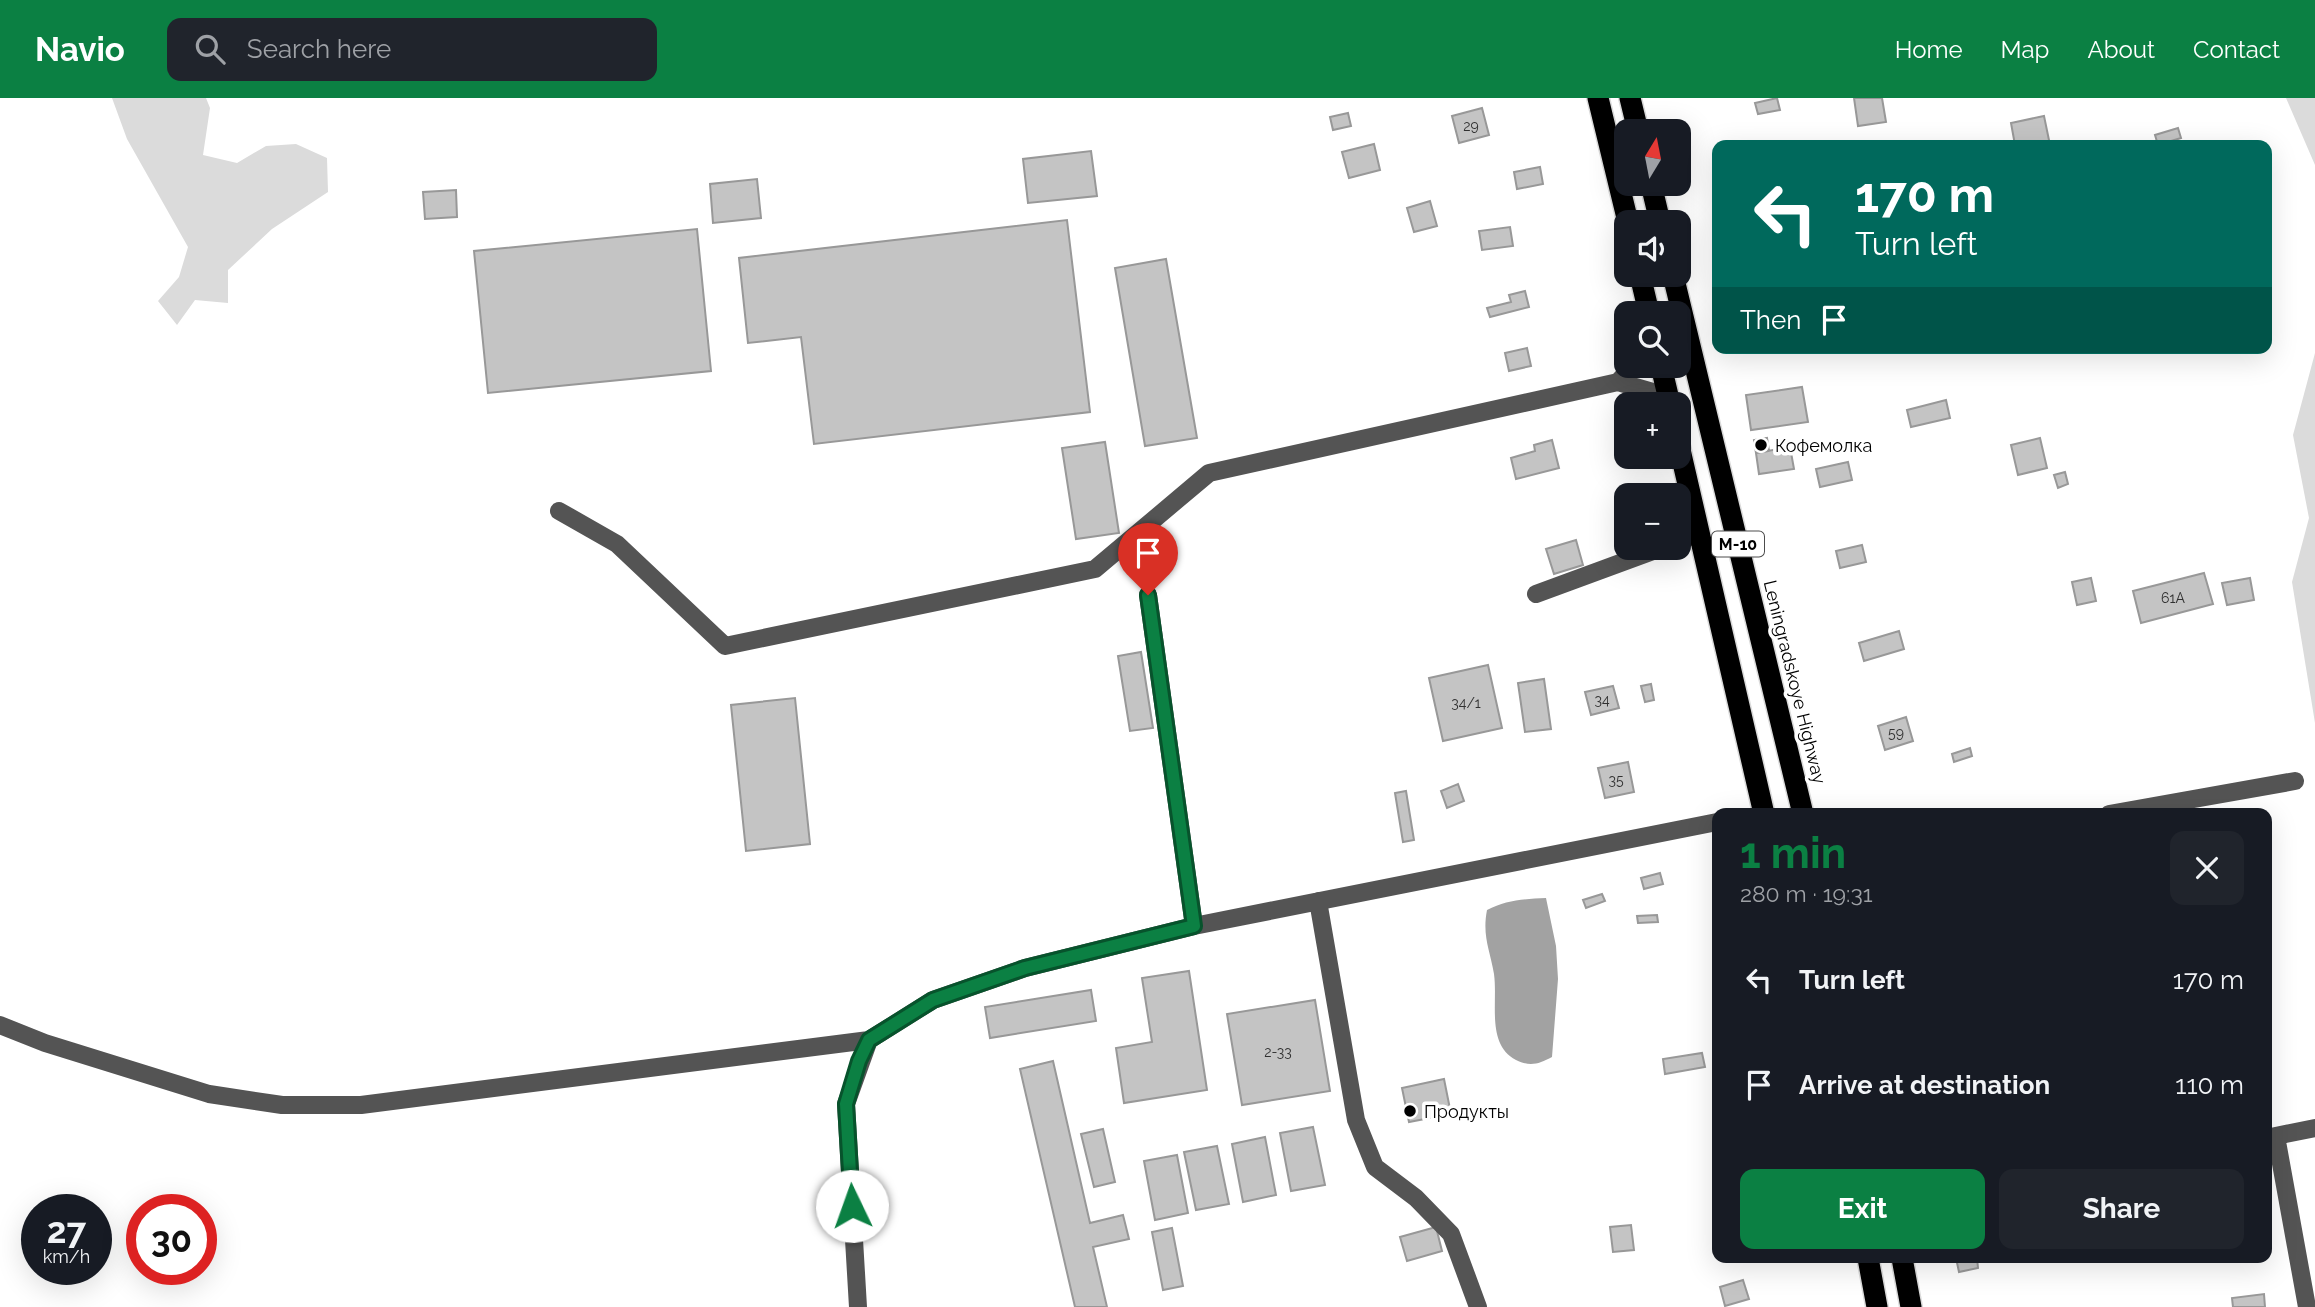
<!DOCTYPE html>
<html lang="en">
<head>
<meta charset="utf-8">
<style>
	body { margin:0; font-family:Raleway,sans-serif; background:#20242c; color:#f1f3f6; height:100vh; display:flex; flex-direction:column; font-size:26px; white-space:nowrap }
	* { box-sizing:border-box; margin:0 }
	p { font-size:23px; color:#9ea1a6 }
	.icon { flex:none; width:38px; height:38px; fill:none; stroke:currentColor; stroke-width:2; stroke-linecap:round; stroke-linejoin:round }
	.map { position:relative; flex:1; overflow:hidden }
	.side { position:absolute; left:1712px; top:710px; width:560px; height:455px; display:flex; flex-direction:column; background:#171b24; border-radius:14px; box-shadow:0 7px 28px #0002 }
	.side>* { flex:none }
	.banner { position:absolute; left:1712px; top:42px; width:560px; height:214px; border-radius:14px; box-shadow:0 7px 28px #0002; background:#00695c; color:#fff; overflow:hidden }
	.needle { width:46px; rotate:10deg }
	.fabs { position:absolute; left:1614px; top:21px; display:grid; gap:14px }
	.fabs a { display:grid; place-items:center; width:77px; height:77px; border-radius:14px; background:#171b24; box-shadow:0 7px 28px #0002; font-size:35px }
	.speed { position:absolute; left:21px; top:1096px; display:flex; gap:14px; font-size:35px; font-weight:700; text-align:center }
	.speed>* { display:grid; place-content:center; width:91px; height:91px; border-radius:50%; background:#171b24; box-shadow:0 7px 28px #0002; line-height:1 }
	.speed small { font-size:18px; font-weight:400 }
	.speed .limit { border:10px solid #d22; background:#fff; color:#111 }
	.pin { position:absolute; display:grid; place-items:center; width:60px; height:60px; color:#fff; margin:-72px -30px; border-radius:50% 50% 50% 0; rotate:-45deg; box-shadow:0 0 7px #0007 }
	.pin .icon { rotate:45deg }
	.me { position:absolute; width:77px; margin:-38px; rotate:357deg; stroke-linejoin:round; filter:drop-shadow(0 0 5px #0008) }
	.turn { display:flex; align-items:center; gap:24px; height:147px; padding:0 28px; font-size:32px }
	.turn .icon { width:91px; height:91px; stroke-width:2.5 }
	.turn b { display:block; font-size:49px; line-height:60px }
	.then { display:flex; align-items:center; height:66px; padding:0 28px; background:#0003; gap:14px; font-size:26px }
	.round { display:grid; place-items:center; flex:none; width:74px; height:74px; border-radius:14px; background:#20242c }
	.headline { display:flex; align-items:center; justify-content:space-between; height:119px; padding:0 28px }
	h1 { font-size:42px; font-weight:700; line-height:52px; color:#0b8043 }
	.button { display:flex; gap:14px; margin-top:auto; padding:14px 28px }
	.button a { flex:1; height:80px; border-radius:14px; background:#0b8043; color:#fff; font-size:28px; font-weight:700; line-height:80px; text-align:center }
	.button a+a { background:#20242c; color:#f1f3f6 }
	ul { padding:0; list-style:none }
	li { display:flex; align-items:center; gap:21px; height:105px; padding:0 28px }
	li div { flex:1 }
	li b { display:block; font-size:26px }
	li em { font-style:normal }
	header { display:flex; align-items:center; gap:42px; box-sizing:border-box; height:98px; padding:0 35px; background:#0b8043; color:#fff }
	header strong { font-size:33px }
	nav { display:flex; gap:38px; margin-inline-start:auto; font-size:24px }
	.search { width:490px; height:63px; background:#20242c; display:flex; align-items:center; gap:18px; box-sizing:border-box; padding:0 24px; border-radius:14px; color:#9ea1a6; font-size:26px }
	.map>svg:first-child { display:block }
	.green { fill:#dbdbdb }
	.water { fill:#a2a2a2 }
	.building { fill:#c4c4c4; stroke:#989898; stroke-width:2 }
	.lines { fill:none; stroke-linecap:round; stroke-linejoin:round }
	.highway-casing { stroke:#dbdbdb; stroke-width:24 }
	.minor { stroke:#545454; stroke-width:18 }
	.highway { stroke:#000; stroke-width:21 }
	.route-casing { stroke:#07532c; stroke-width:18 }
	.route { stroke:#0b8043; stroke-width:12 }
	.poi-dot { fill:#000; stroke:#fff; stroke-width:2.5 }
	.labels { text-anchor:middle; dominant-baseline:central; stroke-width:7; stroke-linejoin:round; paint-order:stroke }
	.number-label { font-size:14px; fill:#313131 }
	.shield { fill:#fff; stroke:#4c4c4c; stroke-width:2 }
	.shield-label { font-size:16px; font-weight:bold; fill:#000 }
	.poi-label { font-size:18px; fill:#000; stroke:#fff; text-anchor:start }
	.street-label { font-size:18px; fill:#000; stroke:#fff }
</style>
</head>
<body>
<header>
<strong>Navio</strong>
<div class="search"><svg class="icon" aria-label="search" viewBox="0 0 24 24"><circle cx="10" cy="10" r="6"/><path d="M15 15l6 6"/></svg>Search here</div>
<nav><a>Home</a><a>Map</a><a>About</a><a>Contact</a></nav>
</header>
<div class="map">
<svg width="2315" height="1209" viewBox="0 0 2315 1209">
	<rect width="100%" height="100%" fill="#fff"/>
	<path class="green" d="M112 0H206L210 10 203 57 237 65 266 48 296 46 327 60 328 94 272 131 228 172V205L195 202 177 227 158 203 179 179 188 149 127 41Z
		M2286 0H2315V67Z
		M2315 255V625L2292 484 2309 420 2293 337Z"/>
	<path class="water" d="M1546 800 1556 848 1558 881 1552 959C1539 966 1530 969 1516 962 1486 946 1498 905 1494 876 1490 852 1482 838 1487 812 1506 802 1524 801 1546 800Z"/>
	<path class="building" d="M1777 0 1780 12 1758 16 1755 5Z
		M1854 0H1882L1886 24 1858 28Z
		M1482 10 1489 37 1459 45 1452 18Z
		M1348 15 1351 28 1333 32 1330 19Z
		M2044 18 2050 47H2015L2011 25Z
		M2178 30 2181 40 2158 47 2155 37Z
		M1374 46 1380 72 1349 80 1342 54Z
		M1091 53 1097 98 1028 105 1023 61Z
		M1540 69 1543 86 1517 91 1514 74Z
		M757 81 761 120 713 125 710 86Z
		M456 92 457 119 425 121 423 94Z
		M1430 103 1437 128 1414 134 1407 110Z
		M1067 122 1090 314 814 346 801 239 748 245 739 160Z
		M1510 129 1513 148 1482 152 1479 133Z
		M697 131 711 273 488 295 474 153Z
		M1166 161 1197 340 1145 348 1115 170Z
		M1525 193 1529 209 1490 219 1487 210 1511 204 1509 197Z
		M1527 250 1531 268 1509 273 1505 255Z
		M1802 289 1808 324 1751 332 1746 297Z
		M1946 302 1950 320 1911 329 1907 312Z
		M1767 340 1769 353 1756 355 1754 342Z
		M2040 340 2047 370 2018 377 2011 347Z
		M1552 342 1559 370 1516 381 1511 360 1535 353 1534 347Z
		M1105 344 1119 435 1076 441 1062 350Z
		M1790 349 1794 371 1759 376 1756 355Z
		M1848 364 1852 382 1820 389 1816 371Z
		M2065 374 2068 386 2058 390 2054 377Z
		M1576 442 1583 467 1554 476 1546 451Z
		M1862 447 1866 464 1840 470 1836 453Z
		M2204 475 2213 506 2141 525 2133 493Z
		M2091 480 2096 503 2077 507 2072 484Z
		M2250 480 2254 502 2227 507 2222 485Z
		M1899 533 1904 551 1864 563 1859 545Z
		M1141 554 1153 630 1130 633 1118 558Z
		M1488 567 1502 630 1443 643 1429 580Z
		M1544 581 1551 631 1525 634 1518 585Z
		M1651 586 1654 602 1645 604 1641 588Z
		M1613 588 1619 610 1591 617 1585 594Z
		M795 600 810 746 746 753 731 607Z
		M1906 619 1913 643 1885 652 1878 628Z
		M1970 650 1972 658 1954 664 1952 656Z
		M1628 664 1634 694 1605 700 1598 670Z
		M1458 686 1464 703 1447 710 1441 693Z
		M1406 693 1414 742 1403 744 1395 695Z
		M1660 775 1663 786 1644 791 1641 780Z
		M1602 796 1605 803 1586 810 1583 802Z
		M1657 817 1658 824 1638 825 1637 818Z
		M1189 873 1207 992 1124 1005 1116 950 1152 944 1142 880Z
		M1091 892 1096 923 990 940 985 909Z
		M1315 902 1330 993 1242 1007 1227 916Z
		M1702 955 1705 969 1665 976 1663 961Z
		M1053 963 1090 1125 1123 1117 1129 1141 1093 1149 1107 1209H1075L1020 971Z
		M1444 981 1451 1016 1409 1024 1402 990Z
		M1313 1029 1325 1087 1291 1093 1280 1035Z
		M1103 1031 1115 1084 1094 1089 1081 1036Z
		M1265 1039 1276 1097 1243 1104 1232 1046Z
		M1217 1048 1229 1106 1196 1112 1184 1054Z
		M1177 1057 1188 1115 1155 1122 1144 1063Z
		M1631 1127 1634 1152 1613 1154 1610 1129Z
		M1436 1129 1442 1153 1407 1163 1400 1139Z
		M1172 1130 1183 1188 1163 1192 1152 1134Z
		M1956 1160H1977L1978 1170 1959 1174Z
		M1743 1182 1749 1201 1725 1208 1720 1189Z
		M2264 1196 2265 1209H2233L2232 1200Z"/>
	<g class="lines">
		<g class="highway-casing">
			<path id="highway" d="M1598 0 1628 124
				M1630 0 1638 33
				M1651 86 1660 124
				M1640 177 1649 215
				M1673 177 1803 716
				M1661 268 1670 306
				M1678 343 1764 716
				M1868 1160 1877 1209
				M1902 1160 1911 1209"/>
		</g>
		<path class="minor" d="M1618 284 1633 268
			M559 413 617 446 725 548 1095 471 1209 375 1618 284 1656 295 1669 305
			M1678 443 1699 436
			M1536 496 1661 450
			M1148 497 1194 828
			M2109 716 2295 683
			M1318 803 1356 1022 1375 1069 1416 1100 1451 1136 1478 1209
			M0 927 45 945 209 996 282 1007H361L869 942
			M2276 1038 2307 1209
			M2266 1040 2315 1030
			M858 1209 846 1006 869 942 933 902 1025 870 1194 828 1717 724"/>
		<use href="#highway" class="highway"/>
	</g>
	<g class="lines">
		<g class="route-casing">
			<path id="route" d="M852 1108 846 1006 859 963 869 942 933 902 1025 870 1194 828 1148 497"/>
		</g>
		<use href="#route" class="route"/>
	</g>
	<g class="poi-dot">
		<circle cx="1761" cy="347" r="7"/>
		<circle cx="1410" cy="1013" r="7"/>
	</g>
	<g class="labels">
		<g class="number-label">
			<text x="1471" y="28">29</text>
			<text x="2173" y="500">61А</text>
			<text x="1602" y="602">34</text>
			<text x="1466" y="605">34/1</text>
			<text x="1896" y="635">59</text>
			<text x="1616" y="682">35</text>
			<text x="1278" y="954">2-33</text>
		</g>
		<rect class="shield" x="1712" y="433.5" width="52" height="25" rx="5"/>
		<g class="shield-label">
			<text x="1738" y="446">М-10</text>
		</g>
		<g class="poi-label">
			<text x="1775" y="347">Кофемолка</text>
			<text x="1424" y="1013">Продукты</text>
		</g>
		<g class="street-label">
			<text transform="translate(1795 584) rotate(76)">Leningradskoye Highway</text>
		</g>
	</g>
</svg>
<div class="fabs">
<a><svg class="needle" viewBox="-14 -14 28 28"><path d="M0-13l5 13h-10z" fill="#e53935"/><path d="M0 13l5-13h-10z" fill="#9ea1a6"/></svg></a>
<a><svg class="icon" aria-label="sound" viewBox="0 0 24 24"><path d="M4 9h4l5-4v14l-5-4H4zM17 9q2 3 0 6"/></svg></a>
<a><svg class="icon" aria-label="search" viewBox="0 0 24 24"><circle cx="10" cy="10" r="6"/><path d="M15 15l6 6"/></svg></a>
<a>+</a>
<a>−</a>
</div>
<div class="speed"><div>27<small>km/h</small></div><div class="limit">30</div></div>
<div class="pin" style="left:1148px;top:497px;background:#d93025"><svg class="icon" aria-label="arrive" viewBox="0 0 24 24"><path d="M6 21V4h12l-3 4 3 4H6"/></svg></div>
<svg class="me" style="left:852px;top:1108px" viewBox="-20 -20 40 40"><circle r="19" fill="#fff"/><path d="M0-13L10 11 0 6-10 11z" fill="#0b8043"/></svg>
<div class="banner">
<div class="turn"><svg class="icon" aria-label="left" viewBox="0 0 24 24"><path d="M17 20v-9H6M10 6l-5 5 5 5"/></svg><div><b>170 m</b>Turn left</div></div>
<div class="then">Then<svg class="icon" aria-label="arrive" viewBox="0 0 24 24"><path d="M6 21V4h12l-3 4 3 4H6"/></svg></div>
</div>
<section class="side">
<div class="headline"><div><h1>1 min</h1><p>280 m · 19:31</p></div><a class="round"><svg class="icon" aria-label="close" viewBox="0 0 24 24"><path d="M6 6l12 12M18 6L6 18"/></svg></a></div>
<ul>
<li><svg class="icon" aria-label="left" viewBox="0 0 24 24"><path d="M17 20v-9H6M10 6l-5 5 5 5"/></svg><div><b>Turn left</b></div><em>170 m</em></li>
<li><svg class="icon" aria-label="arrive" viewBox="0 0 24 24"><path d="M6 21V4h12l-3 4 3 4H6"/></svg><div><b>Arrive at destination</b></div><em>110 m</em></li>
</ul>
<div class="button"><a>Exit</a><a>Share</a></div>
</section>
</div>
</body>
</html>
